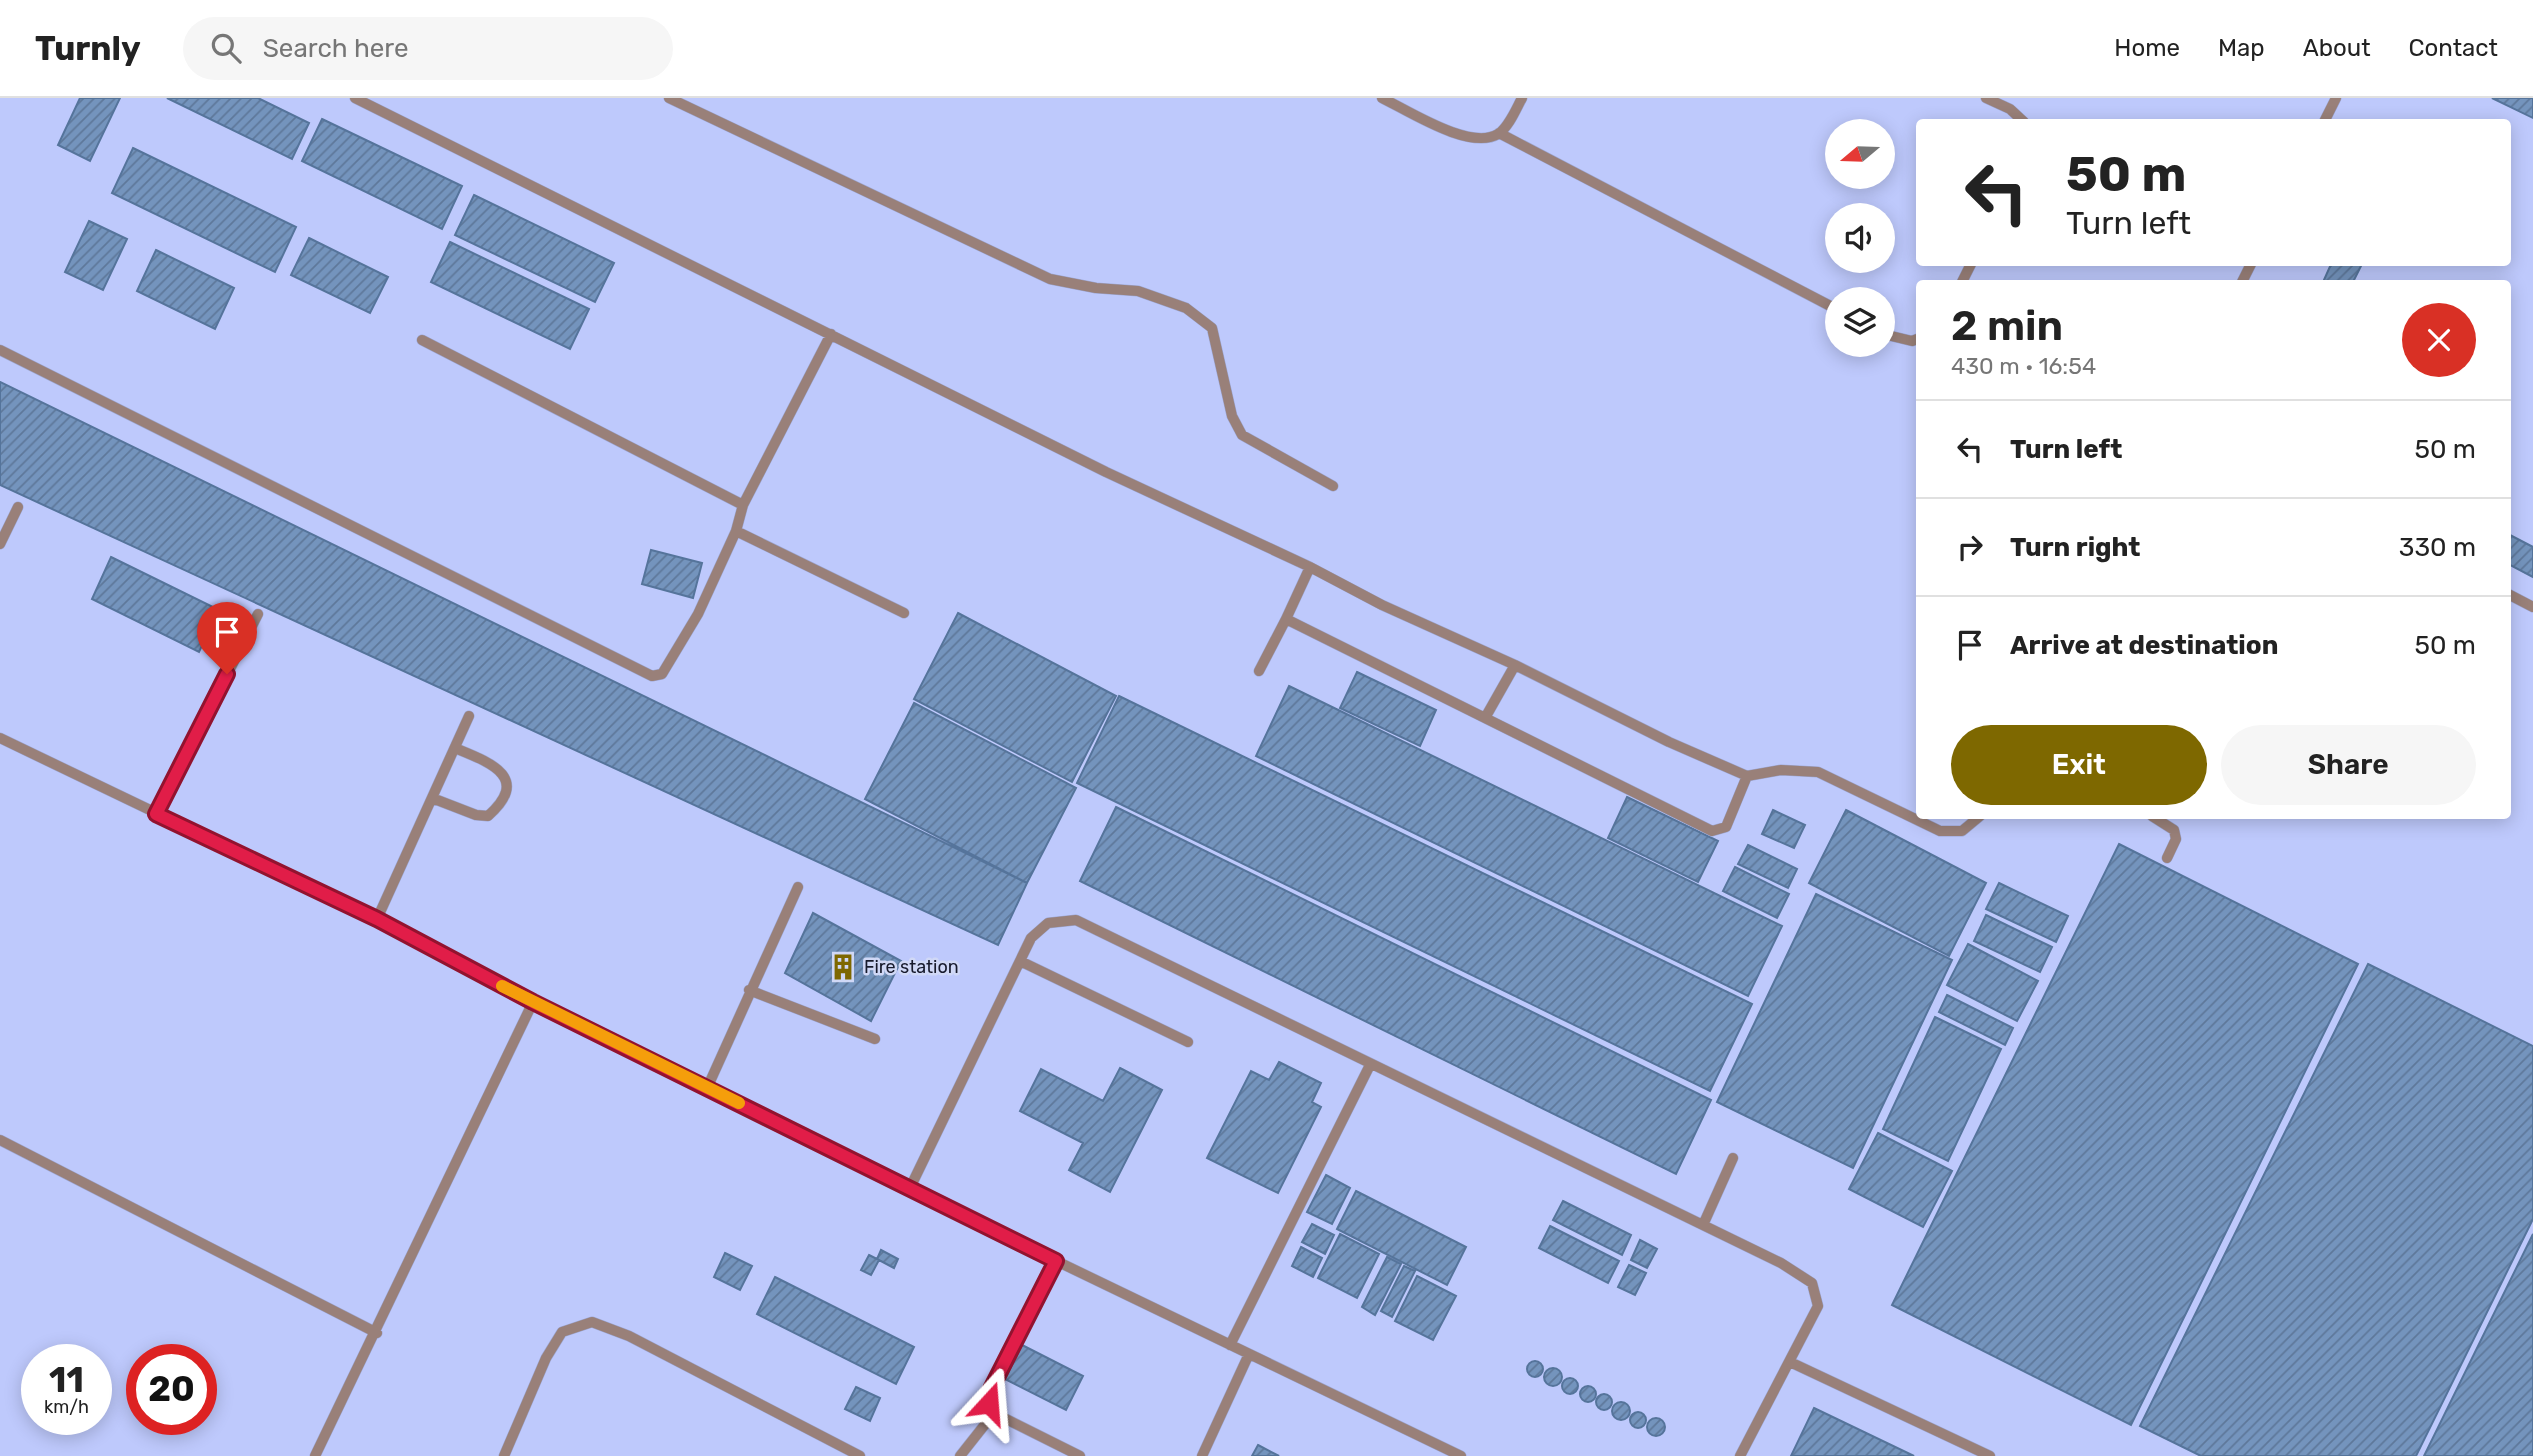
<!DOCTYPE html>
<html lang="en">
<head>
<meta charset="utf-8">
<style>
	body { margin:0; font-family:Rubik,sans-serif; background:#f6f6f6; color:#222; height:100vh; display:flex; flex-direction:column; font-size:26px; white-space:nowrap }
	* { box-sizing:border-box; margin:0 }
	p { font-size:23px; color:#767676 }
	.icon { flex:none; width:38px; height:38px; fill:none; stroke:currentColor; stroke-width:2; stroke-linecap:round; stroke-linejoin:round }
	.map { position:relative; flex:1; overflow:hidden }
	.sheet { position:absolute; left:1916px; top:182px; width:595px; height:539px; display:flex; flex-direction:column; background:#fff; border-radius:7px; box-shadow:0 4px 18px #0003 }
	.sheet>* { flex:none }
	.hud { position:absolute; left:1916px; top:21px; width:595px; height:147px; border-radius:7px; box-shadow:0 4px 18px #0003; background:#fff; color:#222; overflow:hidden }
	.needle { width:46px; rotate:251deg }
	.fabs { position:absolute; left:1825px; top:21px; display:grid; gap:14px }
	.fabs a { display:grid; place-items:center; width:70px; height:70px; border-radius:50%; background:#fff; box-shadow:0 4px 18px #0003; font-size:35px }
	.speed { position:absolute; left:21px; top:1246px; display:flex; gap:14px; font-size:35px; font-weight:700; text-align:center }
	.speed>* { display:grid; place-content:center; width:91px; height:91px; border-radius:50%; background:#fff; box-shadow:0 4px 18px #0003; line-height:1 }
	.speed small { font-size:18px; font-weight:400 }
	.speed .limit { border:10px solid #d22; background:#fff; color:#111 }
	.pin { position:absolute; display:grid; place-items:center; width:60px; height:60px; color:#fff; margin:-72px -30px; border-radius:50% 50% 50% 0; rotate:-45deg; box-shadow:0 0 7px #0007 }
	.pin .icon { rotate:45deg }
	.me { position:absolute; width:77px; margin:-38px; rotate:19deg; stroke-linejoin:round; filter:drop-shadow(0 0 5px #0008) }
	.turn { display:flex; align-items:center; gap:24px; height:147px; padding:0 35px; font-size:32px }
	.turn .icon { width:91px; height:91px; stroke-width:2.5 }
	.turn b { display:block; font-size:49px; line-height:60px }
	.round { display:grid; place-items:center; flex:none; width:74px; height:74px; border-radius:37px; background:#f6f6f6 }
	.headline { display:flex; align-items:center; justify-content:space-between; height:119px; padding:0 35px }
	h1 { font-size:42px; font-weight:600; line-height:52px }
	.action { display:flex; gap:14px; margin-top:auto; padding:14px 35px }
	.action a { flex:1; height:80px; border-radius:42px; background:#7e6800; color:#fff; font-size:28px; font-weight:600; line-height:80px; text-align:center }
	.action a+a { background:#f6f6f6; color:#222 }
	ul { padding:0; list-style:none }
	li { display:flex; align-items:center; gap:21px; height:98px; padding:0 35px; border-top:2px solid #e0e0e0 }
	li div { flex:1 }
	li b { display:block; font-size:26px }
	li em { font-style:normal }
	header { display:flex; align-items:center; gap:42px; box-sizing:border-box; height:98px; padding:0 35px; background:#fff; border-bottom:2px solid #e0e0e0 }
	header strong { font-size:33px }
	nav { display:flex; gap:38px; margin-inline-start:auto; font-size:24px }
	.search { width:490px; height:63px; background:#f6f6f6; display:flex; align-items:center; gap:18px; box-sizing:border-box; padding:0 24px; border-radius:38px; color:#767676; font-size:26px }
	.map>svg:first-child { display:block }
	.building { fill:url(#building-hatch); stroke:#55749b; stroke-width:2 }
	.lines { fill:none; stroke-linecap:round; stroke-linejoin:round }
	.service-casing { stroke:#9da6d2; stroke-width:11 }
	.service { stroke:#998079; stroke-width:10 }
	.route-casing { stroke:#92132f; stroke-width:18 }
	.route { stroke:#e11d48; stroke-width:12 }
	.slow { stroke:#f59e0b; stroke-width:12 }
	.labels { text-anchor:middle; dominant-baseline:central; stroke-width:5; stroke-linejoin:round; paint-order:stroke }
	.poi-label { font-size:18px; fill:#171a2c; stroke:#d0d8f6; text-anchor:start }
</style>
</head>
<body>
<header>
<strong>Turnly</strong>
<div class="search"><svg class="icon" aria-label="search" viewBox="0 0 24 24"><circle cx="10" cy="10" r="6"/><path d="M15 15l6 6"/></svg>Search here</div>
<nav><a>Home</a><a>Map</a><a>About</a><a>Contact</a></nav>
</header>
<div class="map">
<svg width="2533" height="1358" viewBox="0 0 2533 1358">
	<defs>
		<pattern id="building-hatch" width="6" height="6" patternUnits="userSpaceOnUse" patternTransform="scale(1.75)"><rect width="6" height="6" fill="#7494bd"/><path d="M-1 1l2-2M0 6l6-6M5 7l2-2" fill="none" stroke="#5e789a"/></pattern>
	</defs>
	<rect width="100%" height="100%" fill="#bec9fc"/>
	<path class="building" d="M80 0H120L90 63 58 47Z
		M167 0H258L309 25 292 61Z
		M2492 0H2533V20Z
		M322 21 462 88 442 131 302 63Z
		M133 50 296 129 275 174 112 95Z
		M474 97 614 165 595 204 455 137Z
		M89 123 127 141 103 192 65 174Z
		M309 140 388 179 370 215 291 177Z
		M450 144 589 211 570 251 431 184Z
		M156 152 234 190 215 231 137 193Z
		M2332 164H2363L2352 186H2330L2324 182Z
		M0 284 1027 785 998 847 0 387Z
		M2508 436 2533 449V479L2508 466Z
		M651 452 702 465 693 500 642 486Z
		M111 459 219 512 199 554 92 501Z
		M958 515 1116 598 1072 684 914 601Z
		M1357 574 1436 612 1420 648 1340 610Z
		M1289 588 1782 828 1748 898 1256 658Z
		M1119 598 1752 906 1710 993 1077 685Z
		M914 605 1076 690 1027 785 865 701Z
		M1627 699 1718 743 1698 784 1608 740Z
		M1116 709 1711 1002 1676 1076 1080 783Z
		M1773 712 1805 727 1794 750 1762 736Z
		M1846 712 1986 785 1949 858 1809 785Z
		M2119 746 2358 866 2131 1327 1892 1207Z
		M1748 747 1797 771 1788 790 1738 766Z
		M1735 769 1789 796 1777 820 1723 793Z
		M1999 785 2068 818 2056 844 1986 811Z
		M1816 796 1952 862 1853 1070 1717 1004Z
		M813 815 901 863 871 923 785 875Z
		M1986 817 2052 849 2040 874 1974 843Z
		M1968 846 2038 883 2017 923 1947 887Z
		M2368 866 2533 948V1121L2416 1358H2201L2140 1328Z
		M1947 897 2013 930 2005 947 1939 914Z
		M1935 919 2001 951 1948 1063 1883 1031Z
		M1279 964 1321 985 1312 1004 1321 1009 1278 1095 1207 1060 1251 973 1269 982Z
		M1120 970 1162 992 1110 1094 1069 1072 1083 1045 1020 1013 1041 971 1103 1003Z
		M1878 1035 1952 1073 1923 1129 1849 1091Z
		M1326 1077 1350 1090 1332 1126 1307 1114Z
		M1356 1093 1466 1149 1447 1187 1337 1131Z
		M1563 1103 1631 1137 1622 1157 1553 1122Z
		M1312 1126 1334 1137 1325 1156 1302 1144Z
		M1550 1128 1619 1163 1608 1185 1539 1150Z
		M1340 1136 1379 1156 1357 1200 1318 1180Z
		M2533 1136V1358H2424Z
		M1640 1142 1657 1151 1647 1170 1631 1162Z
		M1301 1149 1322 1160 1313 1179 1292 1168Z
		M881 1152 898 1161 894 1170 877 1161Z
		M725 1155 752 1168 740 1192 714 1179Z
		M869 1157 879 1162 871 1177 861 1172Z
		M1387 1159 1401 1166 1375 1217 1362 1209Z
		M1629 1167 1646 1175 1635 1197 1618 1189Z
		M1404 1168 1415 1173 1392 1219 1381 1213Z
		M1417 1178 1456 1198 1433 1242 1395 1223Z
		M775 1179 914 1249 896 1286 757 1216Z
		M1022 1247 1083 1278 1066 1312 1005 1281Z
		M1527 1271a8 8 0 1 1 16 0a8 8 0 1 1-16 0Z
		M1544 1279a9 9 0 1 1 18 0a9 9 0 1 1-18 0Z
		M1562 1288a8 8 0 1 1 16 0a8 8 0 1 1-16 0Z
		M1580 1296a8 8 0 1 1 16 0a8 8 0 1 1-16 0Z
		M856 1289 880 1300 870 1323 845 1311Z
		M1596 1304a8 8 0 1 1 16 0a8 8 0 1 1-16 0Z
		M1612 1313a9 9 0 1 1 18 0a9 9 0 1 1-18 0Z
		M1814 1310 1914 1358H1791Z
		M1630 1322a8 8 0 1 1 16 0a8 8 0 1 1-16 0Z
		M1647 1329a9 9 0 1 1 18 0a9 9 0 1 1-18 0Z
		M1258 1347 1279 1358H1252Z"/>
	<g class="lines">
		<g class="service-casing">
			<path id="service" d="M355 0 1106 374 1310 469 1382 507 1515 567 1669 644 1747 678 1781 672 1818 674 1940 733H1962L1980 718
				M669 0 1050 181 1096 190 1138 193 1186 210 1212 230 1232 318 1242 337 1333 388
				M1382 0C1409 13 1470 53 1498 36 1509 29 1516 11 1522 0
				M1986 0 2010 11 2024 24
				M2324 24 2336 0
				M1499 35 1838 212
				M1961 186 1972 164
				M2241 186 2252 164
				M1883 236 1912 243 1920 240
				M422 242 743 407
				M0 252 652 578 662 576 698 516 736 433 743 407 831 236
				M736 433 904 515
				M0 446 18 409
				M1310 469 1286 521 1712 733 1726 729 1747 678
				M2508 496 2533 509
				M1259 573 1286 521
				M1485 620 1515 567
				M0 640 377 821 533 904 708 988 909 1092 1461 1358
				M432 700 476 717 488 718C532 679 489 664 455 650
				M156 716 258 516
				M2152 718 2174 732 2176 741 2167 760
				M377 821 469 618
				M1020 863 1188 944
				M749 892 875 941
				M708 988 798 789
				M0 1042 377 1235
				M909 1092 1031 840 1048 825 1076 822 1781 1165 1812 1185 1818 1208 1740 1358
				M1703 1127 1733 1060
				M1056 1163 989 1295 994 1315 1080 1358
				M1230 1247 1370 967
				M1790 1264 1990 1358
				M315 1358 533 904
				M504 1358 546 1260 562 1234 592 1224 629 1238 860 1358
				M960 1358 994 1315
				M1202 1358 1249 1256"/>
		</g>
		<use href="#service" class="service"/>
	</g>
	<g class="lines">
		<g class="route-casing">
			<path id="route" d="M227 576 156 716 377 821 533 904 1056 1163 989 1295V1305"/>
		</g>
		<use href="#route" class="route"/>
		<path class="slow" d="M502 888 739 1005"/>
	</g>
	<defs>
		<g id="building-bare" transform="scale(2.1)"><path d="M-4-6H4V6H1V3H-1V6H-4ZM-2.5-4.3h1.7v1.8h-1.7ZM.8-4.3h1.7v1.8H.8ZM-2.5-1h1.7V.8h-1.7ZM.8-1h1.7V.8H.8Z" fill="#7e6800" stroke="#d0d8f6" stroke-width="2.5" paint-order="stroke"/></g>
	</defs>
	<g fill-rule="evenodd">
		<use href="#building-bare" x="843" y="869"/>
	</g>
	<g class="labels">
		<g class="poi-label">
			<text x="864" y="869">Fire station</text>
		</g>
	</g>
</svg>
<div class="fabs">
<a><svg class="needle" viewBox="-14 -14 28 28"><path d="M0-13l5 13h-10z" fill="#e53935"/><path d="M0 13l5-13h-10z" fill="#767676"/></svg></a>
<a><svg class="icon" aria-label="sound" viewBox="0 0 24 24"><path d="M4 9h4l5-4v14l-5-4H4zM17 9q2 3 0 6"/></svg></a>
<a><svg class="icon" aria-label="layers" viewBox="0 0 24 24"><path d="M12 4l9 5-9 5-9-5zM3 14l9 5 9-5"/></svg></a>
</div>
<div class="speed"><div>11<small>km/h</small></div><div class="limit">20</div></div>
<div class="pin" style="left:227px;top:576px;background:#d93025"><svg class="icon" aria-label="arrive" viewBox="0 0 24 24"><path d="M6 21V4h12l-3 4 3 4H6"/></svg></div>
<svg class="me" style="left:989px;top:1305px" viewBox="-20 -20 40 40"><path d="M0-17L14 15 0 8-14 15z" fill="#e11d48" stroke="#fff" stroke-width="4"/></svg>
<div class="hud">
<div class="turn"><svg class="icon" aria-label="left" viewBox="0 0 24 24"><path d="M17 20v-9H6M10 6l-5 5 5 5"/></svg><div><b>50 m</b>Turn left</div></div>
</div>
<section class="sheet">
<div class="headline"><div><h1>2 min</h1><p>430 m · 16:54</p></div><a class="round" style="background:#d93025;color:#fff"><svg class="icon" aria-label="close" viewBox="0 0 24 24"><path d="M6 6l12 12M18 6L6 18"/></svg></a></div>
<ul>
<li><svg class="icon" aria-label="left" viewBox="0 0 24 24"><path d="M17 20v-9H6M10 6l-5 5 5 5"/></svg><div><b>Turn left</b></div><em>50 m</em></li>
<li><svg class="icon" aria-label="right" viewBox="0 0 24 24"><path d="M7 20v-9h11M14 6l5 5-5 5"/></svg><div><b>Turn right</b></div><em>330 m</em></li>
<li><svg class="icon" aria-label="arrive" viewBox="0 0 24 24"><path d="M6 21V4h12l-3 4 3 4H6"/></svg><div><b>Arrive at destination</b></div><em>50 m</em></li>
</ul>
<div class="action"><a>Exit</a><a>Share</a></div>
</section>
</div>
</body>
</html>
